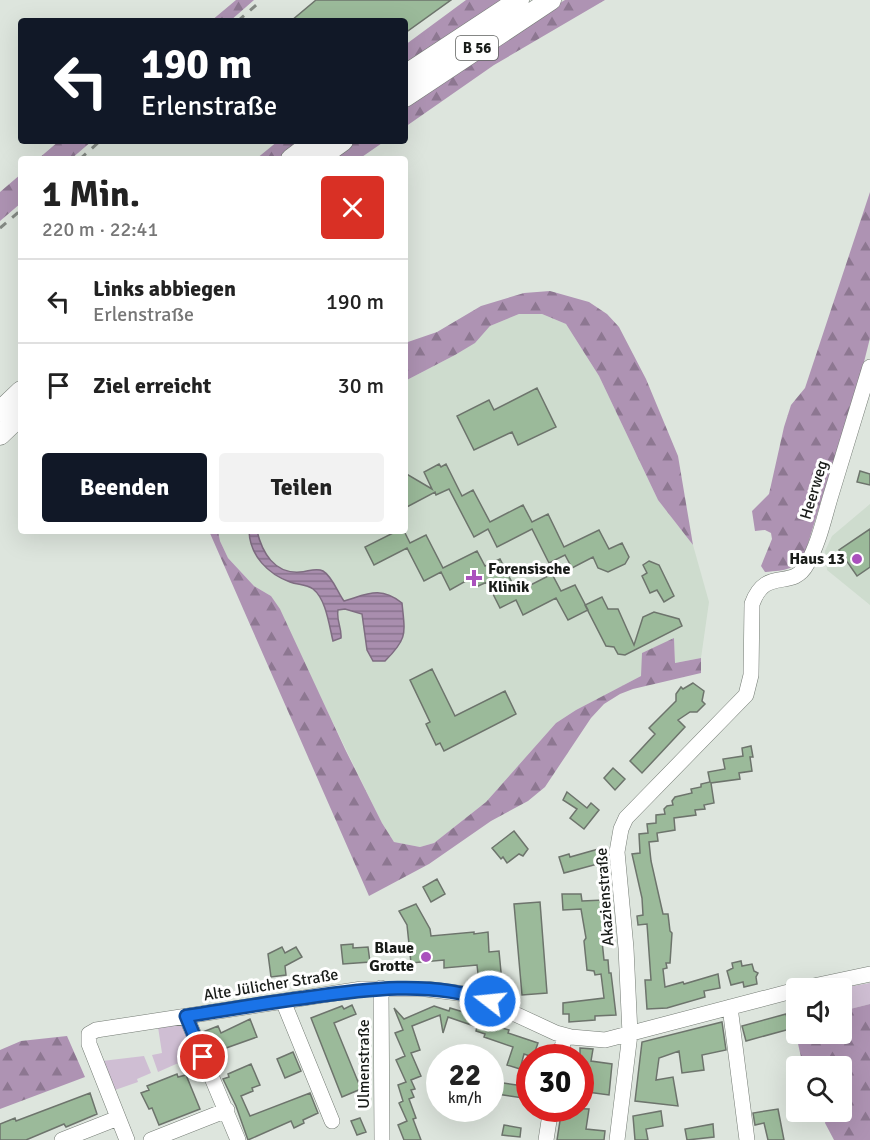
<!DOCTYPE html>
<html lang="de">
<head>
<meta charset="utf-8">
<style>
	body { margin:0; font-family:Signika,sans-serif; background:#f2f2f2; color:#222; height:100vh; display:flex; flex-direction:column; font-size:22px; white-space:nowrap }
	* { box-sizing:border-box; margin:0 }
	p { font-size:20px; color:#767676 }
	.icon { flex:none; width:33px; height:33px; fill:none; stroke:currentColor; stroke-width:2; stroke-linecap:round; stroke-linejoin:round }
	.map { position:relative; flex:1; overflow:hidden }
	.side { position:absolute; left:18px; top:156px; width:390px; height:378px; display:flex; flex-direction:column; background:#fff; border-radius:6px; box-shadow:0 6px 24px #0002 }
	.side>* { flex:none }
	.top-card { position:absolute; left:18px; top:18px; width:390px; height:126px; border-radius:6px; box-shadow:0 6px 24px #0002; background:#111827; color:#fff; overflow:hidden }
	.buttons { position:absolute; left:786px; top:978px; display:grid; gap:12px }
	.buttons a { display:grid; place-items:center; width:66px; height:66px; border-radius:6px; background:#fff; box-shadow:0 6px 24px #0002; font-size:30px }
	.speed { position:absolute; left:426px; top:1044px; display:flex; gap:12px; font-size:30px; font-weight:700; text-align:center }
	.speed>* { display:grid; place-content:center; width:78px; height:78px; border-radius:50%; background:#fff; box-shadow:0 6px 24px #0002; line-height:1 }
	.speed small { font-size:15px; font-weight:400 }
	.speed .limit { border:9px solid #d22; background:#fff; color:#111 }
	.pin { position:absolute; display:grid; place-items:center; width:51px; height:51px; color:#fff; margin:-26px; border:3px solid #fff; border-radius:50%; box-shadow:0 2px 6px #0007 }
	.me { position:absolute; width:66px; margin:-33px; rotate:286deg; stroke-linejoin:round; filter:drop-shadow(0 0 4px #0008) }
	.turn { display:flex; align-items:center; gap:21px; height:126px; padding:0 24px; font-size:27px }
	.turn .icon { width:78px; height:78px; stroke-width:2.5 }
	.turn b { display:block; font-size:42px; line-height:51px }
	.round { display:grid; place-items:center; flex:none; width:63px; height:63px; border-radius:6px; background:#f2f2f2 }
	.overview { display:flex; align-items:center; justify-content:space-between; height:102px; padding:0 24px }
	h1 { font-size:36px; font-weight:700; line-height:45px }
	.primary-button { display:flex; gap:12px; margin-top:auto; padding:12px 24px }
	.primary-button a { flex:1; height:69px; border-radius:6px; background:#111827; color:#fff; font-size:24px; font-weight:700; line-height:69px; text-align:center }
	.primary-button a+a { background:#f2f2f2; color:#222 }
	ul { padding:0; list-style:none }
	li { display:flex; align-items:center; gap:18px; height:84px; padding:0 24px; border-top:2px solid #e0e0e0 }
	li div { flex:1 }
	li b { display:block; font-size:22px }
	li em { font-style:normal }
	.map>svg:first-child { display:block }
	.built { fill:#cedcce }
	.green { fill:#cfbed3 }
	.forest { fill:url(#forest-firs) }
	.water { fill:url(#water-rules); stroke:#7e6c81; stroke-width:1.5 }
	.building { fill:#9bba9a; stroke:#6d746c; stroke-width:1.5 }
	.lines { fill:none; stroke-linecap:round; stroke-linejoin:round }
	.minor-casing { stroke:#747b74; stroke-width:16 }
	.major-casing { stroke:#747b74; stroke-width:21 }
	.minor { stroke:#fff; stroke-width:15 }
	.major { stroke:#fff; stroke-width:20 }
	.rail { stroke:#848a84; stroke-width:3; stroke-dasharray:8 8; stroke-linecap:butt }
	.route-casing { stroke:#114b97; stroke-width:15 }
	.route { stroke:#1a73e8; stroke-width:10 }
	.poi-dot { fill:#aa51bd; stroke:#fff; stroke-width:2 }
	.labels { text-anchor:middle; dominant-baseline:central; stroke-width:6; stroke-linejoin:round; paint-order:stroke }
	.shield { fill:#fff; stroke:#5e605e; stroke-width:1.5 }
	.shield-label { font-size:15px; font-weight:bold; fill:#191c19 }
	.street-label { font-size:16px; fill:#191c19; stroke:#fff }
	.poi-label { font-size:16px; font-weight:bold; fill:#191c19; stroke:#fff; text-anchor:end }
</style>
</head>
<body>
<div class="map">
<svg width="870" height="1140" viewBox="0 0 870 1140">
	<defs>
		<pattern id="forest-firs" width="22" height="20" patternUnits="userSpaceOnUse" patternTransform="scale(1.5)"><rect width="22" height="20" fill="#ae93b3"/><path d="M5 1l3.5 6h-7zM16 11l3.5 6h-7z" fill="#8d7791"/></pattern>
		<pattern id="water-rules" width="6" height="5" patternUnits="userSpaceOnUse" patternTransform="scale(1.5)"><rect width="6" height="5" fill="#a98eae"/><path d="M0 2.5h6" fill="none" stroke="#89738d"/></pattern>
	</defs>
	<rect width="100%" height="100%" fill="#dde5dd"/>
	<path class="built" d="M519 314H542L566 324 599 376 658 500 693 545 709 602 701 658 675 663 674 638 641 676 576 710 556 723 486 802 434 843 420 847 394 842 382 823 271 596 254 586 228 558 220 541 218 531H405V381L455 355 474 343 490 326Z
		M870 504V605L827 570 825 551 832 536Z"/>
	<path class="green" d="M870 983V1004L842 1011 841 988Z
		M185 1023 193 1052 192 1057 158 1072 152 1055 162 1053 158 1027Z
		M144 1056 151 1073 137 1079 138 1082 115 1090 102 1061Z"/>
	<path class="forest" d="M236 0H254L230 21H211Z
		M466 0H503L405 67V45Z
		M565 0H605L494 65 405 127V104L521 26Z
		M59 141H92L71 159H38Z
		M278 141H302L278 159H256Z
		M353 141H385L359 159H331Z
		M21 174V203L0 221V192Z
		M870 192V338L863 366 806 550C794 571 787 570 765 572L761 566 772 539 771 533 765 530 755 531 752 511 769 494 784 427 791 405 805 388Z
		M550 291 589 302 607 314 619 327 646 379 678 456 693 545 658 500 599 376 566 324 542 314H519L490 326 475 343 455 355 405 381V343L437 332 481 306 524 293Z
		M209 531H218L220 541 228 558 254 586 271 596 280 609 345 749 382 823 394 842 420 847 434 843 486 802 556 723 576 710 641 676 642 653 674 638 675 663 701 658V673L633 689 620 694 604 704 591 718 545 787 528 801 491 821 429 864 369 896Z
		M796 997V1034H842V1011L870 1004V1140H834L825 1123 828 1112H842V1066H803L788 999Z
		M67 1036 85 1077 0 1109V1050L21 1041Z"/>
	<path class="water" d="M249 531H257C262 552 274 574 300 572 307 572 316 567 323 571 332 576 338 593 344 601 368 594 380 586 402 603 405 634 408 638 385 661H373L367 650 362 614 345 609 338 610C336 620 342 628 341 638L333 641C329 625 326 599 313 589 306 584 298 585 290 582 268 574 250 556 249 531Z"/>
	<path class="building" d="M316 0H451L405 33V21H291Z
		M537 388 556 427 518 445 512 432 474 450 457 416 489 400 494 410Z
		M439 464 441 467 446 464 462 496 473 490 490 522 523 505 532 522 548 514 564 547 599 530 609 549 622 543 629 557 625 564 608 572 598 568 593 557 572 568 565 555 549 563 532 529 497 547 488 529 474 537 449 489 436 495 435 492 405 508V473L432 489 424 472Z
		M860 471 870 474V485L857 482Z
		M870 529V567L857 576 839 550Z
		M397 531H404L410 543 426 535 443 568 477 551 485 566 500 559 517 592 552 574 561 591 575 585 588 610 568 620 556 598 523 615 516 600 500 608 487 582 476 587 471 578 450 590 441 572 424 581 407 548 374 565 365 547Z
		M649 561 659 565 674 596 664 602 657 590 650 593 642 576 647 573 643 565Z
		M602 597 608 609H618L634 645 643 617 654 612 679 619 682 626 625 655 618 654 614 647 606 646 585 605Z
		M432 669 455 716 505 691 516 714 444 751 440 743 436 745 426 724 430 722 410 680Z
		M693 683 704 691 702 701 705 704 697 712H690L678 720 685 727 642 773 630 761 655 734 649 728 676 701V694L681 687 683 689Z
		M751 746 753 757H750L752 771 739 773 740 779 711 783 714 803 704 805 705 809 695 810 696 815 674 818 675 830 657 833 658 841 649 842 651 861 663 914H668L670 931 672 933 670 963H666L667 968 663 969 665 987 683 982 684 984 718 974 720 988 704 991 705 997 667 1008 647 1009 645 980H651L647 924 638 925 637 916 643 915 642 898 632 854 640 853 639 834 648 833 647 824 656 823V815L665 814 664 809 667 806 673 805 672 801 675 797 692 793 691 789 701 787V784L710 782 708 772 725 769 723 759 743 756 742 748Z
		M613 768 625 779 615 790 604 778Z
		M567 792 587 808 591 803 599 810 584 829 570 818 577 809 563 800Z
		M514 831 528 849 523 856 519 854 507 863 503 857 501 859 492 848Z
		M602 848 605 862 564 873 559 857 569 854 570 857Z
		M437 879 445 894 431 902 423 887Z
		M562 894H581L582 901 604 900 607 930 601 931 604 960H608L609 973H611L616 1015 595 1016V1020L569 1022V1014H563V1003L604 998 601 974 595 975 594 971 587 970 584 941 586 938 581 909 563 910Z
		M540 902 547 993 522 995 514 904Z
		M416 904 430 929 431 936 474 932V934L488 932 489 952 499 951 501 972 478 974 477 965 444 968V960L411 963 407 925 399 911Z
		M353 944V948L368 947 370 962 343 964 341 945Z
		M282 947 285 953 296 947 302 957 285 966 286 975 271 977 268 954Z
		M741 961 742 966 752 964 754 971 758 973 756 977 757 984 744 987 743 982 731 985 727 971 733 968 732 963Z
		M352 1005 356 1014 334 1023 361 1089 342 1097 311 1018 342 1006 344 1009Z
		M434 1006 449 1011 450 1008 480 1017 478 1026 479 1021 509 1030 508 1033 538 1043 533 1057 524 1054 520 1069 507 1065 513 1047 484 1037 485 1034 476 1031 477 1027 448 1017 443 1033 440 1015 412 1026 420 1050 411 1053 421 1076 411 1080 415 1089 411 1090 414 1097 409 1099 416 1118 413 1119 421 1140H404L398 1125 407 1121 399 1103 403 1101 398 1085 406 1082 396 1060 405 1056 395 1033 403 1030 394 1008 404 1019Z
		M786 1014 790 1029 746 1041 742 1026Z
		M250 1019 257 1037 212 1053 203 1032 218 1026 221 1033Z
		M722 1022 726 1050 702 1055 704 1070 682 1073 679 1051 659 1058 656 1080 673 1077 678 1106 635 1101 642 1042Z
		M580 1048 593 1049 591 1061 612 1064 609 1095 580 1091Z
		M293 1052 301 1071 285 1078 277 1059Z
		M251 1064 260 1085 252 1088 253 1091 241 1096 250 1116 310 1093 318 1113 303 1120 304 1123 294 1128 291 1121 248 1140 236 1106 223 1079 229 1077 228 1074Z
		M177 1074 178 1077 186 1075 200 1109 159 1125 152 1108 149 1109 141 1093 149 1090 147 1086Z
		M490 1081 530 1087V1099L490 1093Z
		M90 1093 97 1114 66 1127 64 1124 26 1140H0V1124L15 1118 16 1121Z
		M562 1108 589 1109 586 1129 605 1131 604 1140H557Z
		M778 1109 784 1140H768L764 1123 755 1125 753 1113Z
		M661 1111 663 1126 646 1129 648 1140H635L633 1116Z
		M360 1118 366 1132 357 1135 351 1121Z
		M713 1124 714 1137 687 1140 685 1129Z
		M504 1125 521 1128 520 1137 502 1135Z"/>
	<g class="lines">
		<g class="minor-casing">
			<path id="minor" d="M381 988 382 1140
				M804 988 870 974
				M283 1001 332 1121
				M730 1007 747 1140
				M186 1016 238 1140
				M559 1058 565 1036
				M62 1140 118 1118
				M127 1140 89 1044V1034L96 1030 362 989H426L474 995 556 1033 571 1037 605 1040 796 990
				M151 1140 227 1110
				M546 1140 551 1108
				M617 1140 630 1034 626 948 617 852 621 829 626 818 746 695 751 675 752 604C766 565 792 592 807 564 819 543 824 518 831 495 844 452 857 409 870 367"/>
		</g>
		<g class="major-casing">
			<path id="major" d="M405 75 519 0
				M405 97 551 0
				M291 159 315 141
				M318 159 343 141
				M0 411 21 391
				M0 435 21 415"/>
		</g>
		<use href="#minor" class="minor"/>
		<use href="#major" class="major"/>
		<path class="rail" d="M238 21 262 0
			M80 159 100 141
			M0 228 21 210"/>
	</g>
	<g class="lines">
		<g class="route-casing">
			<path id="route" d="M203 1057 186 1016C225 1010 264 1003 304 998 365 989 430 980 490 1001"/>
		</g>
		<use href="#route" class="route"/>
	</g>
	<g class="poi-dot">
		<circle cx="857" cy="559" r="6"/>
		<path d="M471 569h6v6h6v6h-6v6h-6v-6h-6v-6h6z"/>
		<circle cx="426" cy="957" r="6"/>
	</g>
	<g class="labels">
		<rect class="shield" x="456" y="36" width="42" height="24" rx="4.5"/>
		<g class="shield-label">
			<text x="477" y="48">B 56</text>
		</g>
		<g class="street-label">
			<text transform="translate(814 490) rotate(-73)">Heerweg</text>
			<text transform="translate(605 897) rotate(-94)">Akazienstraße</text>
			<text transform="translate(271 985) rotate(-9)">Alte Jülicher Straße</text>
			<text transform="translate(364 1064) rotate(-90)">Ulmenstraße</text>
		</g>
		<g class="poi-label">
			<text x="845" y="559">Haus 13</text>
			<text x="488" y="569" text-anchor="start">Forensische<tspan x="488" dy="18">Klinik</tspan></text>
			<text x="414" y="948">Blaue<tspan x="414" dy="18">Grotte</tspan></text>
		</g>
	</g>
</svg>
<div class="buttons">
<a><svg class="icon" aria-label="sound" viewBox="0 0 24 24"><path d="M4 9h4l5-4v14l-5-4H4zM17 9q2 3 0 6"/></svg></a>
<a><svg class="icon" aria-label="search" viewBox="0 0 24 24"><circle cx="10" cy="10" r="6"/><path d="M15 15l6 6"/></svg></a>
</div>
<div class="speed"><div>22<small>km/h</small></div><div class="limit">30</div></div>
<div class="pin" style="left:203px;top:1057px;background:#d93025"><svg class="icon" aria-label="arrive" viewBox="0 0 24 24"><path d="M6 21V4h12l-3 4 3 4H6"/></svg></div>
<svg class="me" style="left:490px;top:1001px" viewBox="-20 -20 40 40"><circle r="17" fill="#1a73e8" stroke="#fff" stroke-width="3"/><path d="M0-11L8 9 0 5-8 9z" fill="#fff"/></svg>
<div class="top-card">
<div class="turn"><svg class="icon" aria-label="left" viewBox="0 0 24 24"><path d="M17 20v-9H6M10 6l-5 5 5 5"/></svg><div><b>190 m</b>Erlenstraße</div></div>
</div>
<section class="side">
<div class="overview"><div><h1>1 Min.</h1><p>220 m · 22:41</p></div><a class="round" style="background:#d93025;color:#fff"><svg class="icon" aria-label="close" viewBox="0 0 24 24"><path d="M6 6l12 12M18 6L6 18"/></svg></a></div>
<ul>
<li><svg class="icon" aria-label="left" viewBox="0 0 24 24"><path d="M17 20v-9H6M10 6l-5 5 5 5"/></svg><div><b>Links abbiegen</b><p>Erlenstraße</p></div><em>190 m</em></li>
<li><svg class="icon" aria-label="arrive" viewBox="0 0 24 24"><path d="M6 21V4h12l-3 4 3 4H6"/></svg><div><b>Ziel erreicht</b></div><em>30 m</em></li>
</ul>
<div class="primary-button"><a>Beenden</a><a>Teilen</a></div>
</section>
</div>
</body>
</html>
